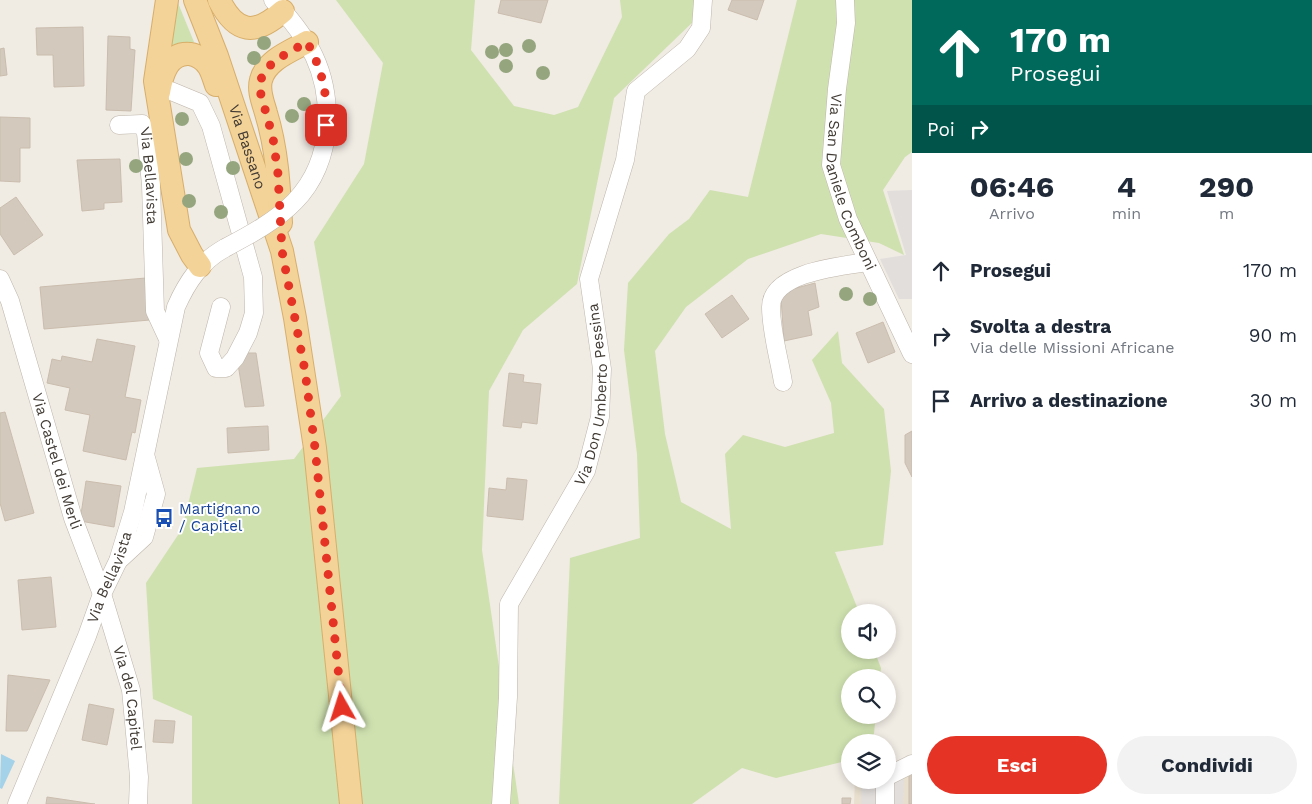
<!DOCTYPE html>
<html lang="it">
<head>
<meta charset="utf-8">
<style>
	body { margin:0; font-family:"Work Sans",sans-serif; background:#f2f2f3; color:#1f2937; height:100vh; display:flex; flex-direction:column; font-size:19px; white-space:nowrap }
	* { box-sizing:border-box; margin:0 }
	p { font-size:16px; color:#747a83 }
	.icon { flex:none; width:28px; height:28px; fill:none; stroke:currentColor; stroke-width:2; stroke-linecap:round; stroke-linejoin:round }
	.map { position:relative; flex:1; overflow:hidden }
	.panel { display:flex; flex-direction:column; background:#fff; width:400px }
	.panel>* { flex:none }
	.guide { background:#00695c; color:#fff; overflow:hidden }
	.controls { position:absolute; left:841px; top:604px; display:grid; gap:10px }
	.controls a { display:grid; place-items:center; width:55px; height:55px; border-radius:50%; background:#fff; box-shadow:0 2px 8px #0003; font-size:25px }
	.pin { position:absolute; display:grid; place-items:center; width:42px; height:42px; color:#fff; margin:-21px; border-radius:10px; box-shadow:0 2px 8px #0006 }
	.me { position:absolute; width:55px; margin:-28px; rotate:354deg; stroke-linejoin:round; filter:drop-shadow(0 0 4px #0008) }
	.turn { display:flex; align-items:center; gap:18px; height:105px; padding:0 15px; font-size:22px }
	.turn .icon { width:65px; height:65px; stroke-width:2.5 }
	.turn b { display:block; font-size:35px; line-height:42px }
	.then { display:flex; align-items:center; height:48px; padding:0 15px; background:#0003; gap:10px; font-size:19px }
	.eta { display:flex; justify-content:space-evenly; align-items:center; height:85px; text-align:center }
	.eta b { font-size:30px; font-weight:700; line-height:35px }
	.button { display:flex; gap:10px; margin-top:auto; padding:10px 15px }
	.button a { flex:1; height:58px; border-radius:30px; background:#e53325; color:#fff; font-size:20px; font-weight:700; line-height:58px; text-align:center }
	.button a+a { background:#f2f2f3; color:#1f2937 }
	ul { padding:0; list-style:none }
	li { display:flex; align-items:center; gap:15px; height:65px; padding:0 15px }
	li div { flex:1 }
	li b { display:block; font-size:19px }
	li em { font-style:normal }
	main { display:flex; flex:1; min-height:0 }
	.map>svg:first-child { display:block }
	.education { fill:#e8dfce }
	.green { fill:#cfe1af }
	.parking { fill:#e1dedc }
	.water { fill:#a4d2e8 }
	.building { fill:#d3c9bd; stroke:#cabdae }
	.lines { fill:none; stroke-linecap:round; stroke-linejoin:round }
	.minor-casing { stroke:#bdb5aa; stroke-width:19 }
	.major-casing { stroke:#d7ae6a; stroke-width:24 }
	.minor { stroke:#fff; stroke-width:18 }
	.major { stroke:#f4d398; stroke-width:22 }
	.minor-bridge-casing { stroke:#bdb5aa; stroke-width:19; stroke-linecap:butt }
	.minor-bridge { stroke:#fff; stroke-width:18 }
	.tree { fill:#95a67f }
	.route { stroke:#e53325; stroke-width:9; stroke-dasharray:0 16.2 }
	.labels { text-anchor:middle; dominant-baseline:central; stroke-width:4; stroke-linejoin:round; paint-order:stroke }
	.street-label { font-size:15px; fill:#413b34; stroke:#fff }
	.transit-label { font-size:15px; fill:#164399; stroke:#fff; text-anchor:start }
</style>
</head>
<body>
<main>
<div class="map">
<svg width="912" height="804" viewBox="0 0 912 804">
	<rect width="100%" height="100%" fill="#f0ebe3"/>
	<path class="education" d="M889 761 912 766V804H854L855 780H888V763Z"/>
	<path class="green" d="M336 0H475L471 50 514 106 554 115 578 107 622 17 620 0H694L696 19 614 98 577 284 523 330 489 391 482 550 519 804H192V716L153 699 146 583 182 529 197 468 294 459 341 396 314 242 364 164 383 63Z
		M797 0H912V152L905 157 883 190 904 255 879 243 821 234 748 259 686 307 655 351 665 434 681 502 731 529 725 454 743 435 785 447 834 433 831 403 812 360 838 331 842 363 884 409 891 471 883 545 835 552 859 612H850V650H874L881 668 880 677 850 678V715H876L873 742H850V760L776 778 742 768 692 804H559L570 558 640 538 637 454 624 350 628 283 669 234 689 219 710 190 748 197Z
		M178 3 194 42 173 49 171 46Z"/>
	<path class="parking" d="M912 190V299H899L880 259 906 255 887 191Z
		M888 778H904L903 804H861V780H888Z"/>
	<path class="water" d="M1 754 15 761 2 789 0 788Z"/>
	<path class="building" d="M501 0H548L541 23 498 13Z
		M732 0H764L757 20 728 10Z
		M83 27 84 86 54 87 53 55H37L36 28Z
		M108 36 130 37V49L135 50 131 111 106 110Z
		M4 48 7 75 0 76V49Z
		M0 117 30 118V148H20V182L0 181Z
		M120 159 122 202 104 203V209L82 211 77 160Z
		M16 197 43 235 14 255 0 234V208Z
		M146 278 150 320 44 329 40 287Z
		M815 283 819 307 808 311 812 335 784 341 781 298 789 290Z
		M732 295 749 319 722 338 705 314Z
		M883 322 895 352 868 363 856 333Z
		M97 339 135 346 125 397 141 400 135 433 132 432 126 460 83 451 90 415 65 410 70 388 47 383 52 359 61 361 62 356 92 362Z
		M246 353H256L264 406 245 407 238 364Z
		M509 373 524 375 523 382 541 384 537 424 522 422 521 428 503 426Z
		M5 412 34 513 5 521 0 503V413Z
		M268 426 269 450 228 453 227 428Z
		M912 431V477L905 463V435Z
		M507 478 527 480 523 520 487 516 489 488 506 490Z
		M86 481 121 486 114 527 80 521Z
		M51 577 56 627 22 630 18 580Z
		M8 675 50 680 27 731H6Z
		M89 704 114 709 107 745 82 740Z
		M155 720 175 721 173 743 153 742Z
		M909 774H912V804H909Z
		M47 797 94 804H95H46Z
		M842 798H851L850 804H842Z"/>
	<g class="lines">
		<g class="minor-casing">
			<g id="minor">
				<path d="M273 0C309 38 329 71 327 125"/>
				<path id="s1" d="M845 0 846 23 837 89 831 165 848 219 912 354"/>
				<path d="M159 92 171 91 200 103 211 126 253 277 254 313 248 333 235 358 226 368H216L209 353 221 307"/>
				<path id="s2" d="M119 125 142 124 146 133 151 185 155 311 168 339"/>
				<path id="s3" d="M0 279 10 301 73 518 102 594 131 690 139 777 138 804"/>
				<path d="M783 382C779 358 771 331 771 307 771 272 842 266 868 262"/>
				<path d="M118 561 144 537 156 494 146 458"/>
				<path d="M888 776 912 764"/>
				<path d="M885 780V804"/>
				<path id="s4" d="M17 804 87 636 102 594 118 561 133 512 176 307C187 282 201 261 225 248"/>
				<path id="s5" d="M501 804 508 697 509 604 586 471 600 417 602 369 589 279 625 160 636 91 687 49 701 28 703 0"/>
			</g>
		</g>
		<g class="major-casing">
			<g id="major">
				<path d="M167 0 155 81 179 230 192 255 200 266"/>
				<path id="s6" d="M195 0 217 56 282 251 295 318 315 448 351 804"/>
				<path d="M219 0C236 34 255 36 283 11"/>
				<path d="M159 92C162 75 168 52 190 54 197 55 205 60 209 67 212 72 214 79 216 85"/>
				<path d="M281 223C279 185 277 149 266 113 263 102 258 91 261 80 266 60 291 51 307 42"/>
			</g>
		</g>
		<use href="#minor" class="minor"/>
		<use href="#major" class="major"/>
		<g class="minor-bridge-casing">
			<path id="minor-bridge" d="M225 248C280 219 322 194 327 125"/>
		</g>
		<use href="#minor-bridge" class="minor-bridge"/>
	</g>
	<g class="tree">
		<circle cx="264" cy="43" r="7"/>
		<circle cx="529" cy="46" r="7"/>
		<circle cx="506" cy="50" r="7"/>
		<circle cx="492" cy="52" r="7"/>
		<circle cx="254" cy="58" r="7"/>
		<circle cx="506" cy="66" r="7"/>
		<circle cx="543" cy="73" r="7"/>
		<circle cx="304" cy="104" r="7"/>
		<circle cx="292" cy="116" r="7"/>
		<circle cx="182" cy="119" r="7"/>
		<circle cx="186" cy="159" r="7"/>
		<circle cx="136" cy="166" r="7"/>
		<circle cx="233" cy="168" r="7"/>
		<circle cx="189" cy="201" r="7"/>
		<circle cx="221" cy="212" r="7"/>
		<circle cx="846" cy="294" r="7"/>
		<circle cx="870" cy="299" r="7"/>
	</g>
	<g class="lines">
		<path class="route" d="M326 125C328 94 322 69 307 42L279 58 267 68 261 79 260 91 273 138 278 174 282 251 305 371 315 448 342 707"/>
	</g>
	<defs>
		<g id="bus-bare" transform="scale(1.5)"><path d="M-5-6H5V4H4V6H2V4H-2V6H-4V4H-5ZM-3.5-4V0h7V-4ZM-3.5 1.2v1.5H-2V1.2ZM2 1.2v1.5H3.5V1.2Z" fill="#1a4fb4" stroke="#fff" stroke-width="2.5" paint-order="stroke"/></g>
	</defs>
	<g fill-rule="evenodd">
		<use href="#bus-bare" x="164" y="518"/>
	</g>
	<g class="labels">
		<g class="street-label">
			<text stroke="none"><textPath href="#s6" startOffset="156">Via Bassano</textPath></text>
			<text stroke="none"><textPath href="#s2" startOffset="76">Via Bellavista</textPath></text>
			<text stroke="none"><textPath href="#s1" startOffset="186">Via San Daniele Comboni</textPath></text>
			<text stroke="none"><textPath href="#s5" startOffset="431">Via Don Umberto Pessina</textPath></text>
			<text stroke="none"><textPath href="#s3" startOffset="191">Via Castel dei Merli</textPath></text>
			<text stroke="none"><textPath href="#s4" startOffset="245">Via Bellavista</textPath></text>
			<text stroke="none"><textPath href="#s3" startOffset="439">Via del Capitel</textPath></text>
		</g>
		<g class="transit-label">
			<text x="179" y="509">Martignano<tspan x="179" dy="17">/ Capitel</tspan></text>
		</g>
	</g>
</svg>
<div class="controls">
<a><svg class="icon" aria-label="sound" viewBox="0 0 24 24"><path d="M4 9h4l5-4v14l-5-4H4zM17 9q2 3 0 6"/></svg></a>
<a><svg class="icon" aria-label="search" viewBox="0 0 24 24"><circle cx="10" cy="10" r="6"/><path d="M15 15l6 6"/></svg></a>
<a><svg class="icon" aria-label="layers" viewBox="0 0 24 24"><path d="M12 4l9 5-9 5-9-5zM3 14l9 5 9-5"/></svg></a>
</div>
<div class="pin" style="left:326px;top:125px;background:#d93025"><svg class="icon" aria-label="arrive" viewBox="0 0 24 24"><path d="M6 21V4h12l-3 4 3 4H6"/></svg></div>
<svg class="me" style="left:342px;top:707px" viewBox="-20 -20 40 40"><path d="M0-17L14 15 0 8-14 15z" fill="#e53325" stroke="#fff" stroke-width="4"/></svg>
</div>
<section class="panel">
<div class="guide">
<div class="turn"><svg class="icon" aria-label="ahead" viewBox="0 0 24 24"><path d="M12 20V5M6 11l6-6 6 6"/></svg><div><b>170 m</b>Prosegui</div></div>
<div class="then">Poi<svg class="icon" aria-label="right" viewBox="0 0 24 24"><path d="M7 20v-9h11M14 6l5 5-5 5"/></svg></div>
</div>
<div class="eta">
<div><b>06:46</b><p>Arrivo</p></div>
<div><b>4</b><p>min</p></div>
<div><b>290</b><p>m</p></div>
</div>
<ul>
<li><svg class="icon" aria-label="ahead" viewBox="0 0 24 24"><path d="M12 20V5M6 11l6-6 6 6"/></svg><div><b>Prosegui</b></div><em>170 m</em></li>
<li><svg class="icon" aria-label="right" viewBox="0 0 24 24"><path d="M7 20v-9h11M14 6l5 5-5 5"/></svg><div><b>Svolta a destra</b><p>Via delle Missioni Africane</p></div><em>90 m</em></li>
<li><svg class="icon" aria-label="arrive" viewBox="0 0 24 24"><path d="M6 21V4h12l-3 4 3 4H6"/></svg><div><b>Arrivo a destinazione</b></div><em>30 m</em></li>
</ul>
<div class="button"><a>Esci</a><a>Condividi</a></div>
</section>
</main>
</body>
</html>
